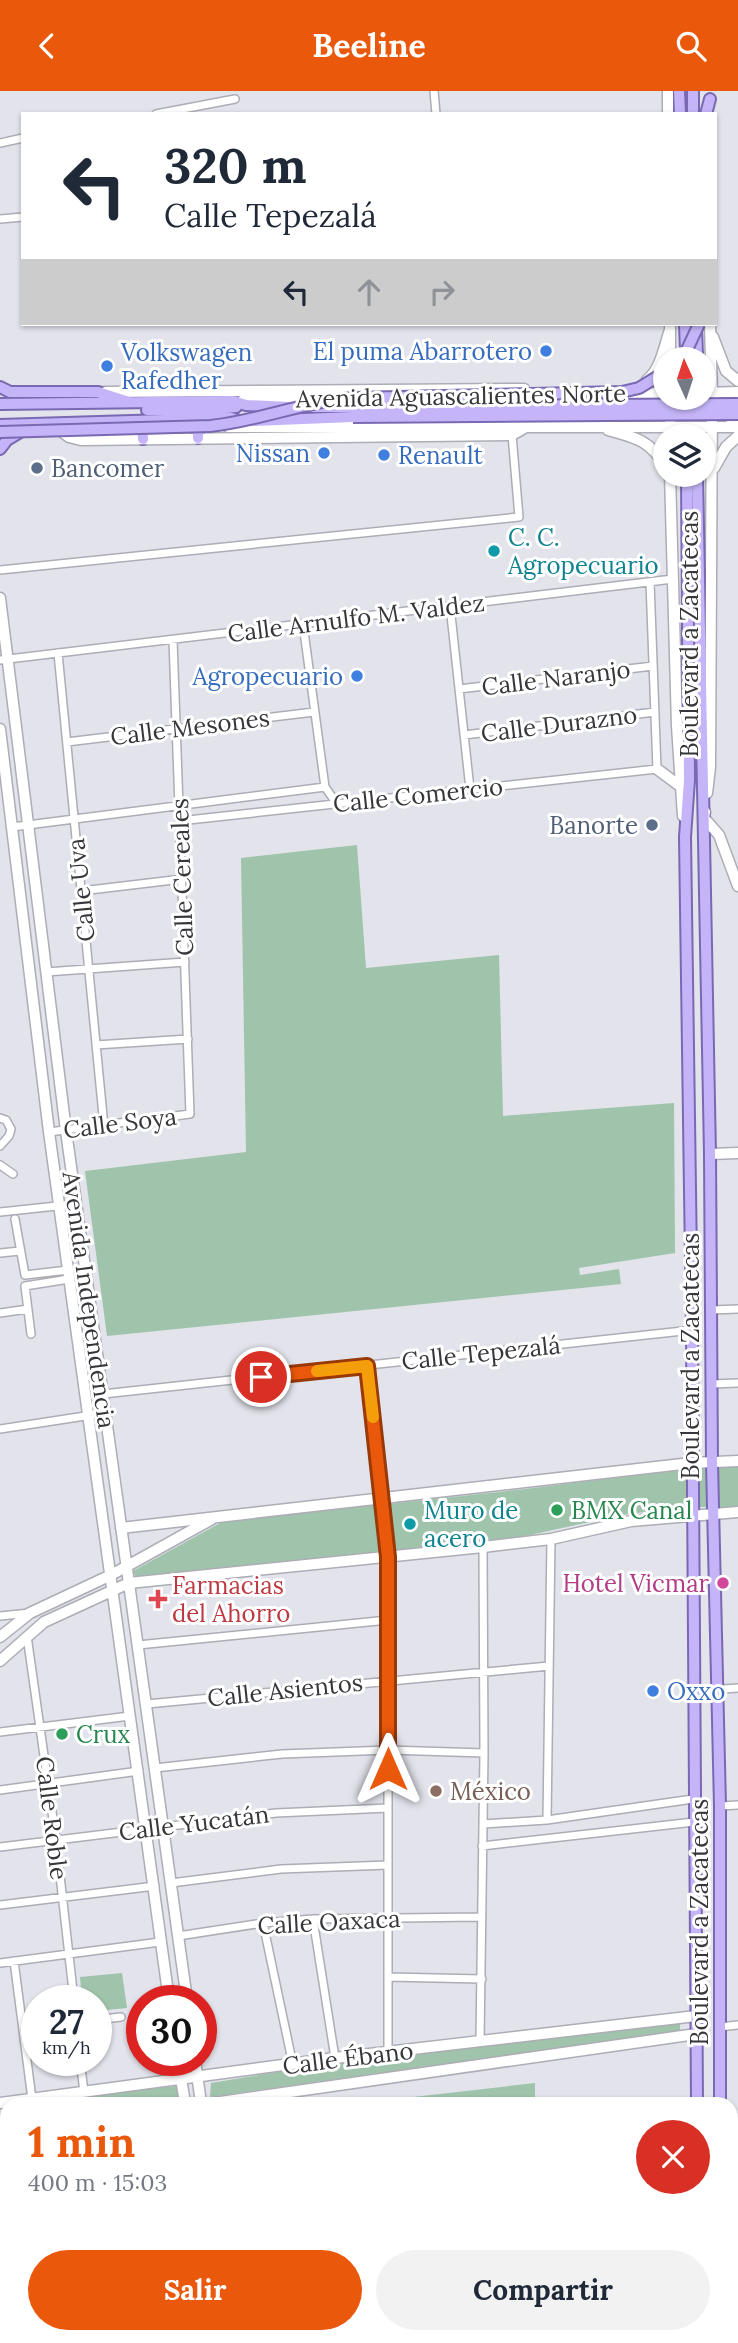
<!DOCTYPE html>
<html lang="es">
<head>
<meta charset="utf-8">
<style>
	body { margin:0; font-family:Lora,serif; background:#f2f2f3; color:#1f2937; height:100vh; display:flex; flex-direction:column; font-size:26px; white-space:nowrap }
	* { box-sizing:border-box; margin:0 }
	p { font-size:23px; color:#747a83 }
	.icon { flex:none; width:38px; height:38px; fill:none; stroke:currentColor; stroke-width:2; stroke-linecap:round; stroke-linejoin:round }
	.map { position:relative; flex:1; overflow:hidden }
	.panel { position:absolute; left:0px; top:2006px; width:738px; height:247px; display:flex; flex-direction:column; background:#fff; border-radius:21px 21px 0 0; box-shadow:0 2px 5px #0004 }
	.panel>* { flex:none }
	.hud { position:absolute; left:21px; top:21px; width:696px; height:214px; border-radius:0px; box-shadow:0 2px 5px #0004; background:#fff; color:#1f2937; overflow:hidden }
	.needle { width:46px; rotate:357deg }
	.controls { position:absolute; left:653px; top:256px; display:grid; gap:14px }
	.controls a { display:grid; place-items:center; width:63px; height:63px; border-radius:50%; background:#fff; box-shadow:0 2px 5px #0004; font-size:35px }
	.speed { position:absolute; left:21px; top:1894px; display:flex; gap:14px; font-size:35px; font-weight:700; text-align:center }
	.speed>* { display:grid; place-content:center; width:91px; height:91px; border-radius:50%; background:#fff; box-shadow:0 2px 5px #0004; line-height:1 }
	.speed small { font-size:18px; font-weight:400 }
	.speed .limit { border:10px solid #d22; background:#fff; color:#111 }
	.pin { position:absolute; display:grid; place-items:center; width:60px; height:60px; color:#fff; margin:-30px; border:4px solid #fff; border-radius:50%; box-shadow:0 2px 7px #0007 }
	.me { position:absolute; width:77px; margin:-38px; rotate:0deg; stroke-linejoin:round; filter:drop-shadow(0 0 5px #0008) }
	.turn { display:flex; align-items:center; gap:24px; height:147px; padding:0 28px; font-size:32px }
	.turn .icon { width:91px; height:91px; stroke-width:2.5 }
	.turn b { display:block; font-size:49px; line-height:60px }
	.lanes { display:flex; align-items:center; height:66px; padding:0 28px; background:#0003; justify-content:center; gap:35px; direction:ltr }
	.lanes .off { opacity:.35 }
	.round { display:grid; place-items:center; flex:none; width:74px; height:74px; border-radius:37px; background:#f2f2f3 }
	.head { display:flex; align-items:center; justify-content:space-between; height:119px; padding:0 28px }
	h1 { font-size:42px; font-weight:700; line-height:52px; color:#ea580c }
	.cta { display:flex; gap:14px; margin-top:auto; padding:14px 28px }
	.cta a { flex:1; height:80px; border-radius:42px; background:#ea580c; color:#fff; font-size:28px; font-weight:700; line-height:80px; text-align:center }
	.cta a+a { background:#f2f2f3; color:#1f2937 }
	header { display:flex; justify-content:space-between; align-items:center; height:91px; padding:0 28px; background:#ea580c; color:#fff; font-size:32px; font-weight:700 }
	.map>svg:first-child { display:block }
	.green { fill:#9fc4ab }
	.lines { fill:none; stroke-linecap:round; stroke-linejoin:round }
	.primary-tunnel { stroke:#c0c1c8; stroke-width:10; stroke-dasharray:10 5; stroke-linecap:butt }
	.street-casing { stroke:#acadb5; stroke-width:10 }
	.secondary-casing { stroke:#acadb5; stroke-width:13 }
	.primary-casing { stroke:#7a69b2; stroke-width:14 }
	.street { stroke:#fff; stroke-width:7 }
	.secondary { stroke:#fff; stroke-width:10 }
	.primary { stroke:#c5b5f8; stroke-width:10 }
	.primary-bridge-casing { stroke:#7a69b2; stroke-width:14; stroke-linecap:butt }
	.primary-bridge { stroke:#c5b5f8; stroke-width:10 }
	.route-casing { stroke:#983908; stroke-width:18 }
	.route { stroke:#ea580c; stroke-width:12 }
	.slow { stroke:#f59e0b; stroke-width:12 }
	.shop-dot { fill:#3f7fe0; stroke:#fff; stroke-width:2.5 }
	.service-dot { fill:#5c6f8a; stroke:#fff; stroke-width:2.5 }
	.culture-dot { fill:#0f9aa8; stroke:#fff; stroke-width:2.5 }
	.leisure-dot { fill:#2e9e5b; stroke:#fff; stroke-width:2.5 }
	.hotel-dot { fill:#d1479c; stroke:#fff; stroke-width:2.5 }
	.health-dot { fill:#e0444e; stroke:#fff; stroke-width:2.5 }
	.education-dot { fill:#8d6e63; stroke:#fff; stroke-width:2.5 }
	.labels { text-anchor:middle; dominant-baseline:central; stroke-width:6; stroke-linejoin:round; paint-order:stroke }
	.shop-label { font-size:24px; fill:#366cbe; stroke:#fff; text-anchor:end }
	.street-label { font-size:24px; fill:#36373a; stroke:#fff }
	.service-label { font-size:24px; fill:#4e5e75; stroke:#fff; text-anchor:start }
	.culture-label { font-size:24px; fill:#0d838f; stroke:#fff; text-anchor:start }
	.leisure-label { font-size:24px; fill:#27864d; stroke:#fff; text-anchor:start }
	.hotel-label { font-size:24px; fill:#b23c85; stroke:#fff; text-anchor:end }
	.health-label { font-size:24px; fill:#be3a42; stroke:#fff; text-anchor:start }
	.education-label { font-size:24px; fill:#785e54; stroke:#fff; text-anchor:start }
</style>
</head>
<body>
<header><svg class="icon" aria-label="back" viewBox="0 0 24 24"><path d="M15 5l-7 7 7 7"/></svg>Beeline<svg class="icon" aria-label="search" viewBox="0 0 24 24"><circle cx="10" cy="10" r="6"/><path d="M15 15l6 6"/></svg></header>
<div class="map">
<svg width="738" height="2252" viewBox="0 0 738 2252">
	<rect width="100%" height="100%" fill="#e2e3eb"/>
	<path class="green" d="M357 754 366 877 499 864 503 1025 674 1012 675 1162 579 1177 580 1184 619 1178 621 1193 107 1245 85 1080 246 1061 241 767Z
		M738 1374V1416H682L622 1424 516 1447 137 1489 133 1480 222 1431 525 1398 683 1378Z
		M122 1882 127 1917 96 1920V1909H82L80 1886Z
		M680 1930V1940L210 2006 211 1992 341 1970 394 1967 479 1953Z
		M535 1992V2012H396V2008Z
		M177 1995 184 2012H30L84 2004Z
		M514 2245H679V2249L686 2252H514Z"/>
	<g class="lines">
		<path class="primary-tunnel" d="M686 306 687 345
			M697 306V345"/>
		<g class="street-casing">
			<path id="street" d="M434 0 436 23
				M156 23 235 8
				M0 52 23 47
				M0 128 23 126
				M0 479 519 426 512 344
				M450 515 470 698
				M303 533 325 696 337 713
				M58 562 104 1035
				M0 569 673 488
				M459 598 653 575
				M464 644 655 621
				M67 651 314 621
				M179 730 657 678 650 491
				M12 736 325 696
				M81 800 182 788
				M46 881 185 871
				M96 954 188 948
				M0 1027 6 1029 11 1038 9 1045 0 1055
				M49 1041 190 1023 173 549
				M0 1074 13 1083
				M0 1121 76 1113
				M15 1128 25 1184 68 1179
				M0 1162 20 1160
				M711 1219 738 1218
				M0 1222 28 1218
				M31 1243 25 1195 69 1188
				M367 1275 388 1467V1961
				M712 1293 738 1292
				M103 1303 692 1239
				M0 1338 105 1322
				M0 1525 30 1522
				M27 1545 56 1749 74 1909
				M138 1554 388 1529
				M694 1600 738 1597
				M147 1613 549 1575
				M0 1641 130 1625
				M155 1677 282 1663 388 1659 484 1662
				M0 1699 139 1680
				M720 1715 738 1714
				M547 1729 551 1448
				M483 1733 547 1729 693 1708
				M482 1755 694 1731
				M0 1756 276 1722 388 1717
				M171 1792 281 1778 388 1774
				M0 1814 155 1795
				M313 1828 335 1967
				M263 1832 293 1974
				M178 1845 263 1832 313 1828 481 1826
				M14 1870 32 2008
				M0 1872 160 1851
				M388 1886 482 1888
				M96 1929 121 1926
				M719 1936 738 1934
				M480 1950 484 1662 483 1456
				M80 1969 84 2001
				M0 2096 7 2116
				M732 2141H738
				M51 2245 53 2252
				M114 2245 117 2252
				M178 2245 180 2252
				M388 2245 389 2252
				M342 2252 357 2245"/>
		</g>
		<g class="secondary-casing">
			<path id="secondary" d="M668 0V23
				M670 233V268
				M713 246 726 280 738 290
				M647 289C661 278 664 256 670 239
				M105 301 524 298
				M704 302 738 301
				M627 303 665 302
				M738 303C724 311 725 326 738 335
				M242 310 329 306
				M228 336H738
				M57 337 69 346 81 349 512 344 526 336
				M608 339C634 346 650 349 665 375
				M670 345V306
				M714 377 726 356 738 345
				M670 383 677 635 683 725
				M0 507 66 1040 187 1909
				M0 638 49 1041 169 1909
				M657 678 680 695
				M707 702 710 676 712 302 710 233
				M705 721 704 727 719 744 738 795
				M710 1063 738 1062
				M121 1437 691 1372 738 1370
				M0 1546 30 1522 111 1484 212 1428
				M0 1570 44 1531 129 1492 483 1456 551 1448 631 1430 738 1421
				M178 1969 185 2012
				M195 1969 201 2012
				M0 2012 335 1967 696 1925
				M213 2012 696 1943
				M0 2042H7
				M221 2245 222 2252
				M241 2245 242 2252"/>
		</g>
		<g class="primary-casing">
			<path id="primary" d="M679 0 680 23
				M693 0V23
				M706 23 710 8
				M685 233 686 261
				M696 238 697 263
				M0 296 10 301H98L129 311
				M0 313 233 310 246 314 290 316
				M313 316H353
				M147 319H207L236 316
				M251 330 353 326
				M0 334 231 327 239 330
				M142 337 143 348
				M198 337V347
				M0 358 7 349 22 340
				M687 383 689 689 685 746 692 1239 697 2012
				M697 383 710 1063 712 1372 720 1715V2012
				M698 2245 699 2252
				M725 2245V2252"/>
		</g>
		<use href="#street" class="street"/>
		<use href="#secondary" class="secondary"/>
		<use href="#primary" class="primary"/>
		<g class="primary-bridge-casing">
			<path id="primary-bridge" d="M679 268 685 263 699 233
				M353 316 738 313
				M353 326 738 323
				M0 341 210 335C259 330 305 310 354 307L622 301 639 297 665 281"/>
		</g>
		<use href="#primary-bridge" class="primary-bridge"/>
	</g>
	<g class="lines">
		<g class="route-casing">
			<path id="route" d="M261 1286 367 1275 388 1466V1678"/>
		</g>
		<use href="#route" class="route"/>
		<path class="slow" d="M317 1280 367 1275 373 1326"/>
	</g>
	<g class="shop-dot">
		<circle cx="546" cy="260" r="7"/>
		<circle cx="107" cy="275" r="7"/>
		<circle cx="324" cy="362" r="7"/>
		<circle cx="384" cy="364" r="7"/>
		<circle cx="357" cy="585" r="7"/>
		<circle cx="653" cy="1600" r="7"/>
	</g>
	<g class="service-dot">
		<circle cx="37" cy="377" r="7"/>
		<circle cx="652" cy="734" r="7"/>
	</g>
	<g class="culture-dot">
		<circle cx="494" cy="460" r="7"/>
		<circle cx="410" cy="1433" r="7"/>
	</g>
	<g class="leisure-dot">
		<circle cx="557" cy="1419" r="7"/>
		<circle cx="62" cy="1643" r="7"/>
	</g>
	<circle class="hotel-dot" cx="723" cy="1492" r="7"/>
	<path class="health-dot" d="M154.5 1497.5h7v7h7v7h-7v7h-7v-7h-7v-7h7z"/>
	<circle class="education-dot" cx="436" cy="1700" r="7"/>
	<g class="labels">
		<g class="shop-label">
			<text x="532" y="260">El puma Abarrotero</text>
			<text x="121" y="261" text-anchor="start">Volkswagen<tspan x="121" dy="28">Rafedher</tspan></text>
			<text x="310" y="362">Nissan</text>
			<text x="398" y="364" text-anchor="start">Renault</text>
			<text x="343" y="585">Agropecuario</text>
			<text x="667" y="1600" text-anchor="start">Oxxo</text>
		</g>
		<g class="street-label">
			<text transform="translate(461 305) rotate(-1)">Avenida Aguascalientes Norte</text>
			<text transform="translate(356 527) rotate(-7)">Calle Arnulfo M. Valdez</text>
			<text transform="translate(689 543) rotate(-90)">Boulevard a Zacatecas</text>
			<text transform="translate(556 587) rotate(-7)">Calle Naranjo</text>
			<text transform="translate(559 633) rotate(-7)">Calle Durazno</text>
			<text transform="translate(190 636) rotate(-7)">Calle Mesones</text>
			<text transform="translate(418 704) rotate(-6)">Calle Comercio</text>
			<text transform="translate(182 786) rotate(-92)">Calle Cereales</text>
			<text transform="translate(81 799) rotate(-96)">Calle Uva</text>
			<text transform="translate(120 1032) rotate(-7)">Calle Soya</text>
			<text transform="translate(89 1209) rotate(82)">Avenida Independencia</text>
			<text transform="translate(481 1262) rotate(-6)">Calle Tepezalá</text>
			<text transform="translate(690 1265) rotate(-90)">Boulevard a Zacatecas</text>
			<text transform="translate(285 1599) rotate(-6)">Calle Asientos</text>
			<text transform="translate(52 1727) rotate(83)">Calle Roble</text>
			<text transform="translate(194 1732) rotate(-7)">Calle Yucatán</text>
			<text transform="translate(329 1831) rotate(-3)">Calle Oaxaca</text>
			<text transform="translate(699 1831) rotate(-90)">Boulevard a Zacatecas</text>
			<text transform="translate(348 1967) rotate(-7)">Calle Ébano</text>
		</g>
		<g class="service-label">
			<text x="51" y="377">Bancomer</text>
			<text x="638" y="734" text-anchor="end">Banorte</text>
		</g>
		<g class="culture-label">
			<text x="508" y="446">C. C.<tspan x="508" dy="28">Agropecuario</tspan></text>
			<text x="424" y="1419">Muro de<tspan x="424" dy="28">acero</tspan></text>
		</g>
		<g class="leisure-label">
			<text x="571" y="1419">BMX Canal</text>
			<text x="76" y="1643">Crux</text>
		</g>
		<g class="hotel-label">
			<text x="709" y="1492">Hotel Vicmar</text>
		</g>
		<g class="health-label">
			<text x="172" y="1494">Farmacias<tspan x="172" dy="28">del Ahorro</tspan></text>
		</g>
		<g class="education-label">
			<text x="450" y="1700">México</text>
		</g>
	</g>
</svg>
<div class="controls">
<a><svg class="needle" viewBox="-14 -14 28 28"><path d="M0-13l5 13h-10z" fill="#e53935"/><path d="M0 13l5-13h-10z" fill="#747a83"/></svg></a>
<a><svg class="icon" aria-label="layers" viewBox="0 0 24 24"><path d="M12 4l9 5-9 5-9-5zM3 14l9 5 9-5"/></svg></a>
</div>
<div class="speed"><div>27<small>km/h</small></div><div class="limit">30</div></div>
<div class="pin" style="left:261px;top:1286px;background:#d93025"><svg class="icon" aria-label="arrive" viewBox="0 0 24 24"><path d="M6 21V4h12l-3 4 3 4H6"/></svg></div>
<svg class="me" style="left:388px;top:1678px" viewBox="-20 -20 40 40"><path d="M0-17L14 15 0 8-14 15z" fill="#ea580c" stroke="#fff" stroke-width="4"/></svg>
<div class="hud">
<div class="turn"><svg class="icon" aria-label="left" viewBox="0 0 24 24"><path d="M17 20v-9H6M10 6l-5 5 5 5"/></svg><div><b>320 m</b>Calle Tepezalá</div></div>
<div class="lanes"><svg class="icon" aria-label="left" viewBox="0 0 24 24"><path d="M17 20v-9H6M10 6l-5 5 5 5"/></svg><svg class="icon off" aria-label="ahead" viewBox="0 0 24 24"><path d="M12 20V5M6 11l6-6 6 6"/></svg><svg class="icon off" aria-label="right" viewBox="0 0 24 24"><path d="M7 20v-9h11M14 6l5 5-5 5"/></svg></div>
</div>
<section class="panel">
<div class="head"><div><h1>1 min</h1><p>400 m · 15:03</p></div><a class="round" style="background:#d93025;color:#fff"><svg class="icon" aria-label="close" viewBox="0 0 24 24"><path d="M6 6l12 12M18 6L6 18"/></svg></a></div>
<div class="cta"><a>Salir</a><a>Compartir</a></div>
</section>
</div>
</body>
</html>
